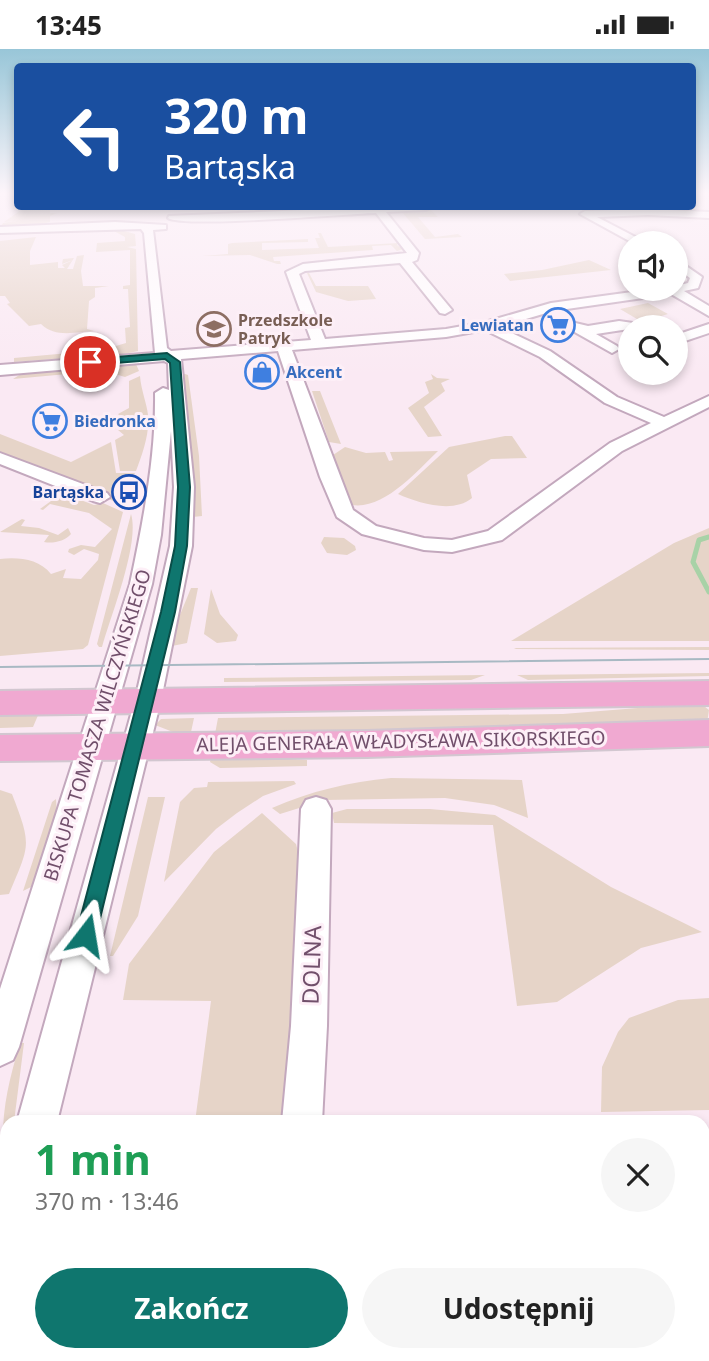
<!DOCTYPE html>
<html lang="pl">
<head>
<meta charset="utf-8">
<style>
	body { margin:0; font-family:"Noto Sans",sans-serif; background:#f6f6f6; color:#222; height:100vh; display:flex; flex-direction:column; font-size:26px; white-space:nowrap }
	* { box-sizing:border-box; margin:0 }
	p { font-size:23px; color:#767676 }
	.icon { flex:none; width:38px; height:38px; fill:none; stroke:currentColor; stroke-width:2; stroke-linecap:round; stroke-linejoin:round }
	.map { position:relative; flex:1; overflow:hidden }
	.details { position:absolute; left:0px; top:1066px; width:710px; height:247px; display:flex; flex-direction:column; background:#fff; border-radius:21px 21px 0 0; box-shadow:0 4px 10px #0003 }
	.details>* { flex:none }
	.banner { position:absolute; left:14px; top:14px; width:682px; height:147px; border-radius:7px; box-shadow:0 4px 10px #0003; background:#1a4fa0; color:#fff; overflow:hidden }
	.controls { position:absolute; left:618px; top:182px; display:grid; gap:14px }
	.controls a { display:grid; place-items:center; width:70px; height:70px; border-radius:50%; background:#fff; box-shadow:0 4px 10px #0003; font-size:35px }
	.pin { position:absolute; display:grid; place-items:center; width:60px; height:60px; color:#fff; margin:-30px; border:4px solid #fff; border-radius:50%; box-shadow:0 2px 7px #0007 }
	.me { position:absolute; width:77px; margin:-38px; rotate:14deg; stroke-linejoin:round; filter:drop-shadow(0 0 5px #0008) }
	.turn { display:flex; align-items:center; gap:24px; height:147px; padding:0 35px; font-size:32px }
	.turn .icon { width:91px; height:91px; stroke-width:2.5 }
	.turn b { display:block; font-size:49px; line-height:60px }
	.round { display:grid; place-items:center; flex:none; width:74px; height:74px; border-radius:37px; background:#f6f6f6 }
	.head { display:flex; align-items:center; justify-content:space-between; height:119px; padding:0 35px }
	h1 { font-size:42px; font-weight:700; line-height:52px; color:#1e9e55 }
	.action { display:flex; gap:14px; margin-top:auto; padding:14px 35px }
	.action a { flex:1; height:80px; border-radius:42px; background:#0f766e; color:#fff; font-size:28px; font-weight:700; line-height:80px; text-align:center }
	.action a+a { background:#f6f6f6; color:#222 }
	.status { display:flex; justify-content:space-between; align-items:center; height:49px; padding:0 35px; background:#fff; direction:ltr }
	.status svg { height:19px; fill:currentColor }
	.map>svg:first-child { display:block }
	.green { fill:#e6d4c8 }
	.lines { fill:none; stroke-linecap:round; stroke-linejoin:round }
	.stream { stroke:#a8d2a7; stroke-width:5 }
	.minor-tunnel { stroke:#d8c2d1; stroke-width:13; stroke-dasharray:13 7; stroke-linecap:butt }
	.minor-casing { stroke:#c3a8bd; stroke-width:4 }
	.major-casing { stroke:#d2c7d0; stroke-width:4 }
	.minor { fill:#fff; fill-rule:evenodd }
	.major { fill:#f0a9d1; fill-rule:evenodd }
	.tram { stroke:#a8b9c3; stroke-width:2 }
	.route { fill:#0f766e; stroke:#0a4d48; stroke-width:2 }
	.labels { text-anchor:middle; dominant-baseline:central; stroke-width:6; stroke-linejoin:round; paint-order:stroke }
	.far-education-label { font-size:16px; font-weight:bold; fill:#785e54; stroke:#fdeff7; text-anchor:start }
	.far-shop-label { font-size:16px; font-weight:bold; fill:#366cbe; stroke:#fdeff7; text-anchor:start }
	.far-transit-label { font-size:16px; font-weight:bold; fill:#164399; stroke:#fdeff7; text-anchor:end }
	.street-label { font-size:19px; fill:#714f6b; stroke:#fdeff7 }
	.near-street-label { font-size:23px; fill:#714f6b; stroke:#fdeff7 }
</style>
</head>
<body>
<div class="status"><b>13:45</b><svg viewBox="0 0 49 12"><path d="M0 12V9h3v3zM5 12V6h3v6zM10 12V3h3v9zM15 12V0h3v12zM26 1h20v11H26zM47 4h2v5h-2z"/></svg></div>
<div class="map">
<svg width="709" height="1312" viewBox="0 0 709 1312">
	<rect width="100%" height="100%" fill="#fae9f3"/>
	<path class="green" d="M25 158H50V164H57L50 167V173L46 174 49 175 0 180 3 174 15 172 4 173Z
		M431 161 438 168H418L435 188 458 185 462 188 425 190 402 163Z
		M117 180 135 185 136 197 127 198 136 200 138 302 124 305 14 313V309L102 301 126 294 125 279 130 278 128 240H123V237L130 236V201L96 203 97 194 125 192V188L114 182 78 183Z
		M318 184H321L328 198 398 194 397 196 403 200 397 202 391 196 372 197 373 201 273 208 274 212H280L281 215H277L250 206 202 207 228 205V195L232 194 308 190V193L262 194V201L319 199 315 189H320Z
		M36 188 30 202V216L58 213V219H65L62 216 73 211 62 215 63 210 74 209 67 220H73L77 207 84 206 81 222 83 237H109L95 239V248L89 252 87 280 94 282C75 283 55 289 41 275L29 277 7 255 10 254 5 247H0V192Z
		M589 211 611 221 510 232 504 225 542 221Z
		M317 223 309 224 316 237H368L376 250 348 252 316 243 307 224Z
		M648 254 668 265 642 273 620 260Z
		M124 314 136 315 139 322 125 328 108 323 101 326 100 322 13 330 24 323Z
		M182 324 188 326 199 407 202 467 193 468 192 407Z
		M431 325 437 329 450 330 441 334 445 342 424 358 442 387 428 388 408 359 429 344 425 333 433 330Z
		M140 327C141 341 147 355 148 366 150 384 142 406 136 422H120L115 391 124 386 118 381 129 379V368H121L118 365 129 359V332Z
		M312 342H320L341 395 329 393Z
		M0 385 71 413 111 393 116 424H135L132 431 125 433 123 442 128 446 125 454 121 456 103 447 107 444 0 403Z
		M505 387H512L527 409 491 410 467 426 472 449C453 465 418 454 398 445L449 398Z
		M345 398 366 404 385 403 389 412 393 411 390 403 438 402C417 422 384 461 352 456L333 406Z
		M62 444 94 456 103 454 123 463 88 596 83 600 0 607V510C19 508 39 510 51 525L66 520 63 529 81 530 98 511 99 505 84 500 74 506 68 503 69 500 81 496 95 498 112 480 89 464 50 455 43 461 40 460Z
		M131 465C140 494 111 566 102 598H99L97 595Z
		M22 470 25 471 21 477 39 479 58 486 68 479 71 485C65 492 53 495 44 493L49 486 0 483Z
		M709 479V592H511L674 494Z
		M324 488 344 489 355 497 356 501 347 506 327 504 321 494Z
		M191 539H198L187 594 172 597 175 578Z
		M211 540 220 565 238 586 236 592 217 594 204 585Z
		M709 598V601L514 600 516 599Z
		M709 624V627L528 631 517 626Z
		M485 626 471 631 224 633V629Z
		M700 654 709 661 707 674 215 685 218 669 563 665Z
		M39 664 33 678 0 679V665Z
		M194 669 191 683H173L155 676 161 670Z
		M212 706 307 711V717L220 719 210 713Z
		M391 729 522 731 528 769 494 756 445 749 325 751 280 765 272 759C311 742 349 733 391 729Z
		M294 732 296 735 263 747 237 764 216 780 164 833 180 753 194 739 207 738 208 733Z
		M0 741 12 745C32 797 30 795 9 845L0 846Z
		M148 748H165L138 867 113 907H110Z
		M56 750 57 767 33 837 23 842 52 753Z
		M347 760H430L495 766 611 838 702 883 641 899 557 953 517 957 493 776 334 774 332 764Z
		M262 764 296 795 304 826 288 1073H195L211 952 123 951 129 915 214 803Z
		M709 949V1061L601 1063 602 1018 618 983 629 969 678 951Z
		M20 994H24L14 1073H7V1101L4 1114C0 1068 7 1038 20 994Z
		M43 1306H473L476 1312H43Z"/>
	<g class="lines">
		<path class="stream" d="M709 488 699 491 693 513 709 543"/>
		<path class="minor-tunnel" d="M560 270 571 277"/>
		<g class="minor-casing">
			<path id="minor" d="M372 158H431L426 161 386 163 419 204 417 211 412 213 452 261 445 265 440 264 400 214 305 222 299 225 325 290 446 280 485 273 551 254 654 240H676V237L688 234 690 229 676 219V210L702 228 698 239 684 242 709 257V267L671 245 553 262 499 278 550 302 617 348 664 368 709 347V358L622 402 502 491 452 503 424 501 362 485 337 468 320 428 278 302 181 310 194 438 192 497 161 651 57 1073H17L135 651 170 497 174 438 171 382 161 486 152 535 19 998 13 1011 0 1017V940L130 535C143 473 156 407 155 344L163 339 169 341 168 314 164 312 0 326V316L155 304 144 184 141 180 0 184V178L115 173 166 176V180L153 181 167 299 171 302 311 291 286 223 303 215 407 204 376 164C346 165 183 179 168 169L169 167ZM485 281 540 308 605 354 651 374 610 394 488 482 452 491 424 489 376 477 353 461 292 301 446 288Z
				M648 160 709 163V169L648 166 597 168 647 194H633L580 165 585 162Z
				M619 272 640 275 642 278 596 285 617 297 619 300 612 304 564 277 571 273 588 277Z
				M709 275V284L676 295V286Z
				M0 404 107 444 110 448 100 454 93 452 0 415Z
				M316 748 326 751 331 760 327 977 322 1073H282L291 977 301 760 306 751Z
				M7 1184V1264L0 1267V1187Z
				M704 1245H709V1291H704Z"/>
		</g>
		<g class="major-casing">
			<path id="major" d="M709 632V656L0 666V642Z
				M709 671V697L367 708 0 712V686L367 682Z"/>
		</g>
		<use href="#minor" class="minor"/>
		<use href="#major" class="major"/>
		<path class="tram" d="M0 618 709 610"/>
	</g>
	<linearGradient id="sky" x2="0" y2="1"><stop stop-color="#98c6d8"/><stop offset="0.44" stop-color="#fdf5fa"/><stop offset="1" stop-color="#fdf5fa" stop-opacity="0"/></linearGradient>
	<rect width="709" height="327" fill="url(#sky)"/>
	<path class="route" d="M167 304 180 313 190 438 187 497 175 563 96 886 93 893 86 896 79 893 76 886 161 563 175 497 178 438 170 314 165 310 90 316 85 313 90 310Z"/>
	<defs>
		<g id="supermarket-ring" transform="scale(1.75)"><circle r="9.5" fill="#fdeff7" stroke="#3f7fe0" stroke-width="1.5"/><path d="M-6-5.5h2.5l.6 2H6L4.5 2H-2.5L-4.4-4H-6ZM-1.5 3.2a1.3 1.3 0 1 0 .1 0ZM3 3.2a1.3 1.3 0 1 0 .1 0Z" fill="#3f7fe0"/></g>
		<g id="school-ring" transform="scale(1.75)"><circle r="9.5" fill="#fdeff7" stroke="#8d6e63" stroke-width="1.5"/><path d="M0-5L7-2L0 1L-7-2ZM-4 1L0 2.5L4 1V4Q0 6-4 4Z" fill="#8d6e63"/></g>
		<g id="shop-ring" transform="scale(1.75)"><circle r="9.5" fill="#fdeff7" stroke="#3f7fe0" stroke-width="1.5"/><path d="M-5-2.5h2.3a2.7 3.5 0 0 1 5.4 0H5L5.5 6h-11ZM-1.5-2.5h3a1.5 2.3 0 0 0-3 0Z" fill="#3f7fe0"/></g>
		<g id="bus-ring" transform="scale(1.75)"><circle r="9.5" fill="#fdeff7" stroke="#1a4fb4" stroke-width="1.5"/><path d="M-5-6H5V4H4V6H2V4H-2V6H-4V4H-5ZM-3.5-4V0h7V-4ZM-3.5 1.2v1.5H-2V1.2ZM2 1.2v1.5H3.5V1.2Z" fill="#1a4fb4"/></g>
	</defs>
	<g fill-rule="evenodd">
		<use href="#supermarket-ring" x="558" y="276"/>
		<use href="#school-ring" x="214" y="280"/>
		<use href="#shop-ring" x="262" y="323"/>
		<use href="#supermarket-ring" x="50" y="372"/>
		<use href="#bus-ring" x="129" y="443"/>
	</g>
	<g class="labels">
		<g class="far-education-label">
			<text x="238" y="271">Przedszkole<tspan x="238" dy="18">Patryk</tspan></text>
		</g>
		<g class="far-shop-label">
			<text x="534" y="276" text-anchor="end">Lewiatan</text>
			<text x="286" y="323">Akcent</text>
			<text x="74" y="372">Biedronka</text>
		</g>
		<g class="far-transit-label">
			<text x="104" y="443">Bartąska</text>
		</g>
		<g class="street-label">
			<text transform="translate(97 676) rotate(-73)">BISKUPA TOMASZA WILCZYŃSKIEGO</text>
			<text transform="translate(401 692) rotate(-1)">ALEJA GENERAŁA WŁADYSŁAWA SIKORSKIEGO</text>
		</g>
		<g class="near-street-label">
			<text transform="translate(311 916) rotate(-88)">DOLNA</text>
		</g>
	</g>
</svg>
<div class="controls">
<a><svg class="icon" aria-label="sound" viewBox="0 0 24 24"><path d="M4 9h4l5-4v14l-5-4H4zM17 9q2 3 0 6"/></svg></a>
<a><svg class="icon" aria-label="search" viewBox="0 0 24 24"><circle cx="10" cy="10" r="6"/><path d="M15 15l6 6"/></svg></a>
</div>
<div class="pin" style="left:90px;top:313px;background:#d93025"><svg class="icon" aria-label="arrive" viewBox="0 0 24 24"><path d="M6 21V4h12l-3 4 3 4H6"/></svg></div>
<svg class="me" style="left:86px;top:886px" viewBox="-20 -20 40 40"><path d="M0-17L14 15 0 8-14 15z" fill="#0f766e" stroke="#fff" stroke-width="4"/></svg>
<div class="banner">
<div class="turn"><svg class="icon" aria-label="left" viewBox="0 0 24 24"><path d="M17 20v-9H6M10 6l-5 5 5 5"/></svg><div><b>320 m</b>Bartąska</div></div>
</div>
<section class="details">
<div class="head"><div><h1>1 min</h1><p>370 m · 13:46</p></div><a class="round"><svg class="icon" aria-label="close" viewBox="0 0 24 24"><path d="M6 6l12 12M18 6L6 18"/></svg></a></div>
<div class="action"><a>Zakończ</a><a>Udostępnij</a></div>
</section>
</div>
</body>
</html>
